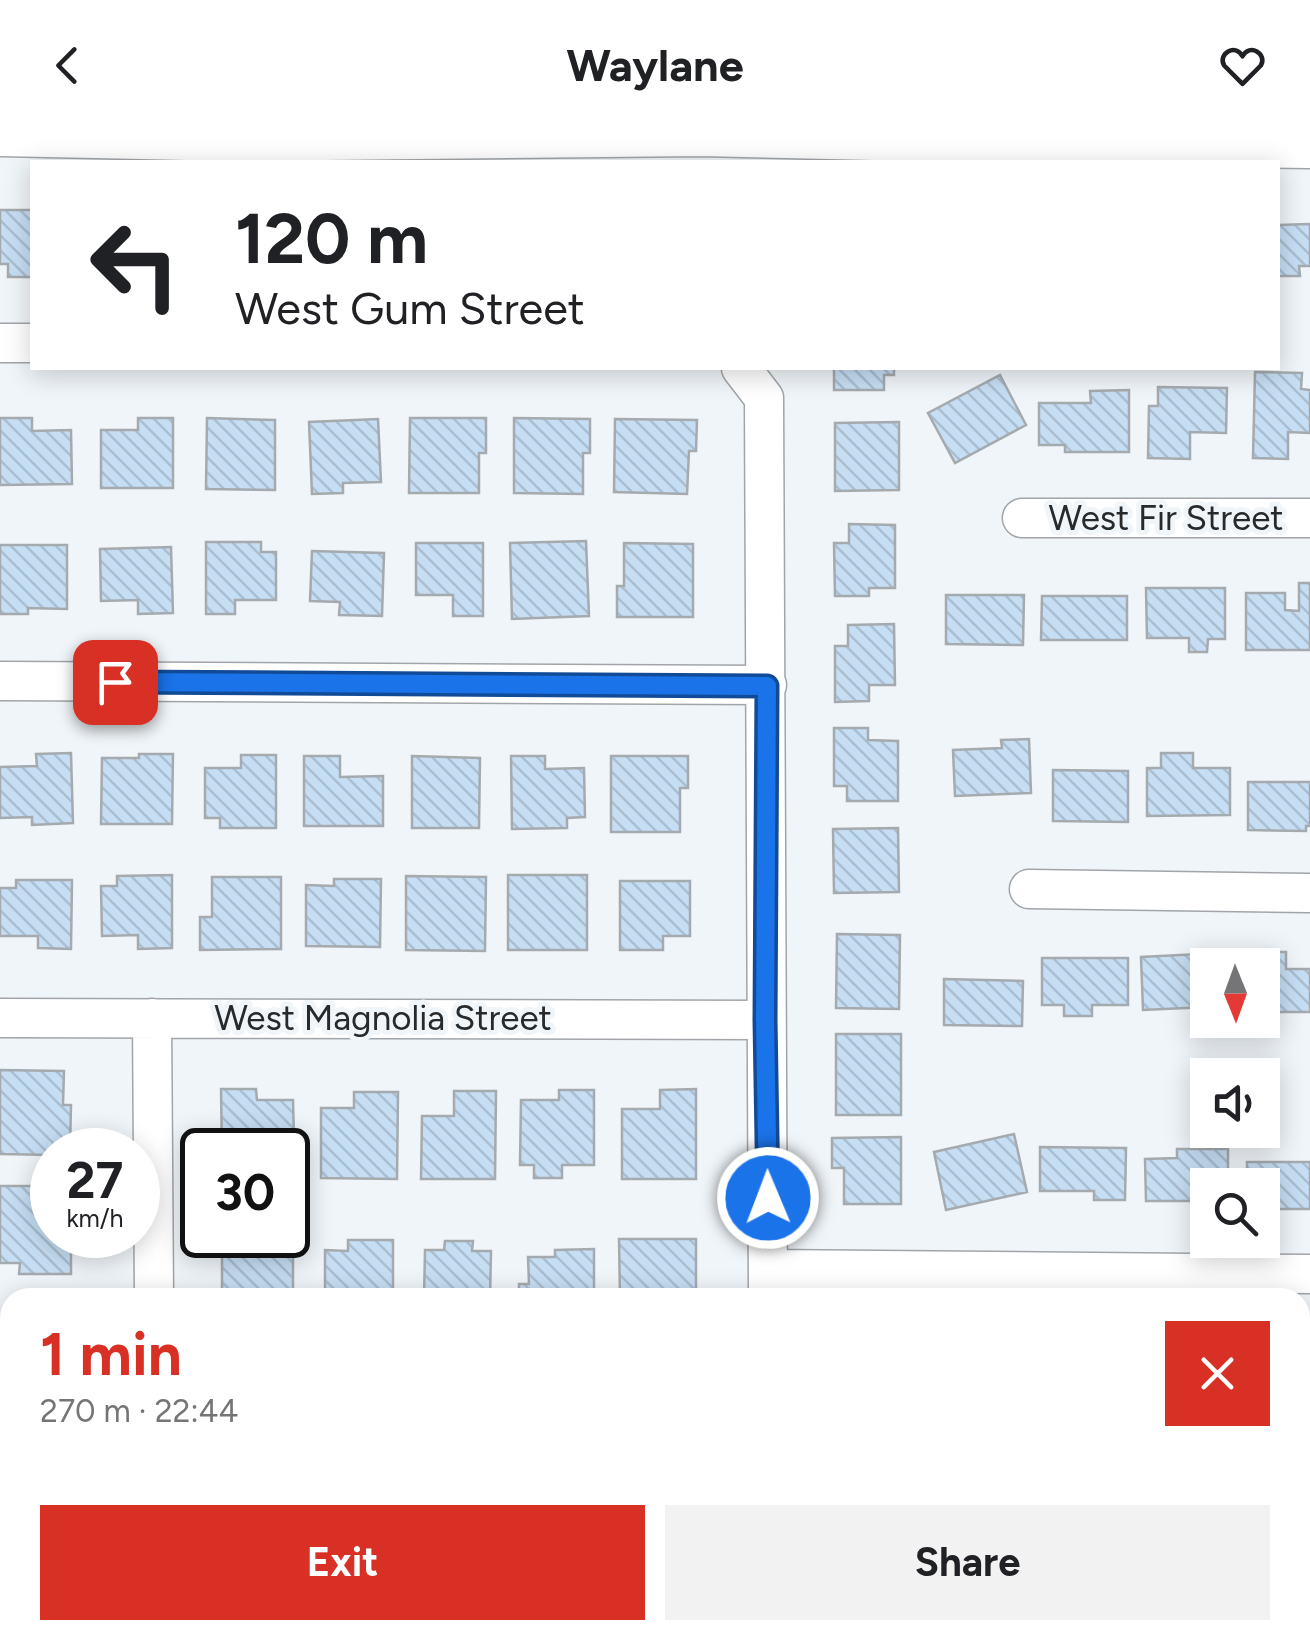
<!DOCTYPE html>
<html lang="en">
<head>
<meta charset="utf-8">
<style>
	body { margin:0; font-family:Figtree,sans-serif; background:#f2f2f2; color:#202124; height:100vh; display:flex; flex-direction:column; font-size:38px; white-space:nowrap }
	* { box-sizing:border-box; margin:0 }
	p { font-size:32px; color:#757577 }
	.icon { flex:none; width:55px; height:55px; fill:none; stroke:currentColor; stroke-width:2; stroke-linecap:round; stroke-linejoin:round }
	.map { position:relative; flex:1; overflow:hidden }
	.side { position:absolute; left:0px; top:1158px; width:1310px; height:352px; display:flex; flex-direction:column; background:#fff; border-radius:30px 30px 0 0; box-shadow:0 5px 25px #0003 }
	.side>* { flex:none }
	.top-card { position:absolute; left:30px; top:30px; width:1250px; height:210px; border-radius:0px; box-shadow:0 5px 25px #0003; background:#fff; color:#202124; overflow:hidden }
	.needle { width:65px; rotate:179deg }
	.tools { position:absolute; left:1190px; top:818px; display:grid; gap:20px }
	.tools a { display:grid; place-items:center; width:90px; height:90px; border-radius:0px; background:#fff; box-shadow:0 5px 25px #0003; font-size:50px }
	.speed { position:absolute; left:30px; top:998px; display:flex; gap:20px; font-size:50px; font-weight:700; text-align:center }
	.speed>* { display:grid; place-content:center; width:130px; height:130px; border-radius:50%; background:#fff; box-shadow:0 5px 25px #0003; line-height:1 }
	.speed small { font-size:25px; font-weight:400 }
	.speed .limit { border:5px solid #111; border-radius:15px; background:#fff; color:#111 }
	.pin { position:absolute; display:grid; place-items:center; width:85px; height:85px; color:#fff; margin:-42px; border-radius:20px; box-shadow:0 5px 15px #0006 }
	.me { position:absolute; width:110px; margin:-55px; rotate:359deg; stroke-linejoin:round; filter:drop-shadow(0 0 8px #0008) }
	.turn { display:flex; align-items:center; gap:35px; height:210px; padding:0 40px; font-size:45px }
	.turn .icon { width:130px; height:130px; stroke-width:2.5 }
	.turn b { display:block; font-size:70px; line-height:85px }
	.round { display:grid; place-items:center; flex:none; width:105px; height:105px; border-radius:0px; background:#f2f2f2 }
	.summary { display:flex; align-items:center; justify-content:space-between; height:170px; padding:0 40px }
	h1 { font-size:60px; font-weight:700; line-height:75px; color:#d93025 }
	.primary-button { display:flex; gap:20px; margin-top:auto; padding:20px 40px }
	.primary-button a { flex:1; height:115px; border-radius:0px; background:#d93025; color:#fff; font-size:40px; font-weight:700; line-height:115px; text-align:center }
	.primary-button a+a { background:#f2f2f2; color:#202124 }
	header { display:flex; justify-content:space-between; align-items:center; height:130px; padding:0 40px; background:#fff; font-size:45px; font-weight:700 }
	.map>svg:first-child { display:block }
	.building { fill:url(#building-back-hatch); stroke:#a5aaae; stroke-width:2.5 }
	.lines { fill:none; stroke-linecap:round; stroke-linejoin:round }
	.minor-casing { stroke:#a1a5a9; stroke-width:41 }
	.minor { stroke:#fff; stroke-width:38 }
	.route-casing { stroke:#114b97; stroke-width:25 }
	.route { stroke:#1a73e8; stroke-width:18 }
	.labels { text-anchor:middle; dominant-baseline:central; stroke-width:10; stroke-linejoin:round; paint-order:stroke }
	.street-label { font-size:35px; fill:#27292a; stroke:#f0f5f9 }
</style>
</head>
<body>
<header><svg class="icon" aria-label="back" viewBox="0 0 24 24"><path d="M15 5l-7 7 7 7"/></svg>Waylane<svg class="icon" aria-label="heart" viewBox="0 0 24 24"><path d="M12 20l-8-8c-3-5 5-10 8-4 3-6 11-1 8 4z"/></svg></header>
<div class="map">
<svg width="1310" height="1508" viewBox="0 0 1310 1508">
	<defs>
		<pattern id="building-back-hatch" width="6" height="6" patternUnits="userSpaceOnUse" patternTransform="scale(2.5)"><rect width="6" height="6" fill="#c6def4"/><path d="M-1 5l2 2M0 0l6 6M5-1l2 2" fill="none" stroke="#aabed1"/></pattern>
	</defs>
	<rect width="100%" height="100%" fill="#f0f5f9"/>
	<path class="building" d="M0 80H32V147H8V134H0Z
		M1278 86V95L1310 94V136H1299L1300 146H1278V154Z
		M834 238H894V245H884V260H834Z
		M1255 242 1302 243 1301 259 1310 260V303L1288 302V329L1253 328Z
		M1000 245 1026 295 955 333 928 283Z
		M1158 257 1227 258 1226 303 1190 302V329L1148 328 1149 276H1158Z
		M1129 260V322H1065V315H1039V273H1091L1090 261Z
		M0 288H32V301L71 300 72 354 0 355Z
		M138 288H173V358H101V300H138Z
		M207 288 275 290V360L206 359Z
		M410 288H486V323H479V363H409Z
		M514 288 590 289V323H583V364L514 363Z
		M378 289 381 352 343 353V363L312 364 309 292Z
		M615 289 697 290 696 321H689L687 364 614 362Z
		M899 292V360L835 361V293Z
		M849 394 895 395V458H869V466H835L834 413H849Z
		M586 411 589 486 512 489 510 413Z
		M206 412H261V422H276V470H235V484H206Z
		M416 413H483V486H453V465H416Z
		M624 413 693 414V487H617V456H624Z
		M0 415H67V479L28 478V484H0Z
		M171 417 173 483 138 484V470L101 471 100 419Z
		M312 421 384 423 382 486 339 485 340 472 310 471Z
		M1299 453H1310V520H1246V463H1285V480L1299 481Z
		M1146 458H1225V509H1208L1207 522H1189V508H1147Z
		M946 465H1024L1023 515 946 514Z
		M1042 466H1127V510H1041Z
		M894 494 895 555H869V571L835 572V516H848V495Z
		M834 598H868V610L898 611V671H847V656H834Z
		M1029 609 1031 663 955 666 953 620 1002 618 1001 610Z
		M71 623 73 693 32 695V687L0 688V637L37 636 36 624Z
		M1161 623H1193V638H1230V685L1147 686V638H1161Z
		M139 624H173L172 694H101L102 628H139Z
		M241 625H276V698H220V688H205V638H241Z
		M304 626H340V647L383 646V696H304Z
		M412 626 480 628 479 698H412Z
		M511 626H545V639L584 638 585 687 567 688V698L512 699Z
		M611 626H688V658H680V702H611Z
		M1053 640 1128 641V692L1053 691Z
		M1248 652H1310V696H1306V701L1248 700Z
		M898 698 899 762 834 763 833 699Z
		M172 745V818L138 819V805L102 806 101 756H117V746Z
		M508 745H587V820H508Z
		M406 746 486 747 485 821 406 820Z
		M212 747H281V819L200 820V787H212Z
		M334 749H381L380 817 306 816V755L334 756Z
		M16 750H72L71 819 38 818V806H0V758H16Z
		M620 751H690V806H663V820H620Z
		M837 804 900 805 899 879 836 878Z
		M1254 822H1286V839H1310V882H1262V835H1254Z
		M1199 824V837H1208V877L1143 880 1141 827Z
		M1042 828H1128V875H1092V886H1064V875H1042Z
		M944 849 1023 851 1022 896 944 895Z
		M836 904H901V985H836Z
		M0 940 64 941 63 975H71L70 1020H52V1025L0 1024Z
		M221 959H256L257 970H293L295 1048H288V1020H222Z
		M696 959V1049H622V979H660V960Z
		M559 960H594V1035H562V1048H534V1035H520L521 970H559Z
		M454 961H496L495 1049H421L422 986H454Z
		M354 962H398L397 1049 321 1048V978H354Z
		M1014 1004 1027 1062 946 1080 934 1022Z
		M901 1007V1074H844V1038H832V1008Z
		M1040 1017 1126 1018 1125 1070H1094V1061H1040Z
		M1177 1019H1228V1041H1234V1055H1208V1082H1197V1071H1146L1145 1029 1177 1028Z
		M1247 1032H1310V1079H1262V1055H1247Z
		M0 1056H52V1105H71V1144H19L20 1133H0Z
		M288 1098H293V1168H222V1105H288Z
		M619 1109H696V1168H620Z
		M348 1110H393V1168H325V1120L348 1121Z
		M445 1111H473L472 1121H491L490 1168H424L425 1120H444Z
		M594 1119V1168H519V1154H529L528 1127H555V1120Z
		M0 1190H10V1254L0 1253Z
		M1300 1218H1310V1302H1300Z
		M1300 1406 1310 1407V1451H1300Z
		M203 1500H258V1508H203Z"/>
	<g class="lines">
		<g class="minor-casing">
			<path id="minor" d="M0 7 234 12 701 7 1138 17 1310 19
				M0 213H32
				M741 238 764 268 768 1168
				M1022 388H1310
				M0 551 767 555
				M1029 759 1310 763
				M0 888 765 890
				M152 888 154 1168
				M768 1139 1310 1144
				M90 1500V1508"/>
		</g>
		<use href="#minor" class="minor"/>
	</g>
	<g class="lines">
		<g class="route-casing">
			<path id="route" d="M115 552 767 556 765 890 768 1068"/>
		</g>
		<use href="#route" class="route"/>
	</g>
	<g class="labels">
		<g class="street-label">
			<text x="1166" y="388">West Fir Street</text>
			<text x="383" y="888">West Magnolia Street</text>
		</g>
	</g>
</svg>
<div class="tools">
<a><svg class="needle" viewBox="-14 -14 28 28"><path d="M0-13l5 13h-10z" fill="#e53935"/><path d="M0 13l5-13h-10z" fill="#757577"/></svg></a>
<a><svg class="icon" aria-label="sound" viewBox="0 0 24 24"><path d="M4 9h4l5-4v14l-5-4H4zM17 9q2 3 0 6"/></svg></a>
<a><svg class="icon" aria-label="search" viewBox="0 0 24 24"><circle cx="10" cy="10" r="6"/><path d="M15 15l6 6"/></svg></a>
</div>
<div class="speed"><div>27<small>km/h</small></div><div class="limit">30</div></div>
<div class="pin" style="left:115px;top:552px;background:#d93025"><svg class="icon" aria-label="arrive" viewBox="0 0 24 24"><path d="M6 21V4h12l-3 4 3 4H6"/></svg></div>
<svg class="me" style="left:768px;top:1068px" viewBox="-20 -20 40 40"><circle r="17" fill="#1a73e8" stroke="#fff" stroke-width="3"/><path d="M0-11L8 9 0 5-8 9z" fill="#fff"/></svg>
<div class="top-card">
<div class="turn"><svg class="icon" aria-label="left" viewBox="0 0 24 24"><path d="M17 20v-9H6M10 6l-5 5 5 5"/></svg><div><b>120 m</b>West Gum Street</div></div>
</div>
<section class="side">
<div class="summary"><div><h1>1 min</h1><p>270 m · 22:44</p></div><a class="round" style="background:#d93025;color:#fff"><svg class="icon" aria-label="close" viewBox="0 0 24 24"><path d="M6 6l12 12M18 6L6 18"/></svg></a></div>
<div class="primary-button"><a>Exit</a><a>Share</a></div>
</section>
</div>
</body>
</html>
